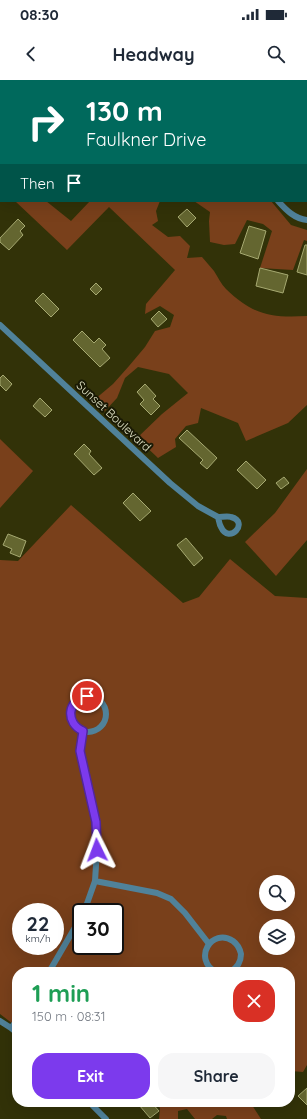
<!DOCTYPE html>
<html lang="en">
<head>
<meta charset="utf-8">
<style>
	body { margin:0; font-family:Quicksand,sans-serif; background:#f6f6f7; color:#1f2937; height:100vh; display:flex; flex-direction:column; font-size:15px; white-space:nowrap }
	* { box-sizing:border-box; margin:0 }
	p { font-size:13px; color:#747a83 }
	.icon { flex:none; width:22px; height:22px; fill:none; stroke:currentColor; stroke-width:2; stroke-linecap:round; stroke-linejoin:round }
	.map { position:relative; flex:1; overflow:hidden }
	.sheet { position:absolute; left:12px; top:887px; width:283px; height:140px; display:flex; flex-direction:column; background:#fff; border-radius:16px; box-shadow:0 4px 16px #0002 }
	.sheet>* { flex:none }
	.top-card { position:absolute; left:0px; top:0px; width:307px; height:122px; box-shadow:0 4px 16px #0002; background:#00695c; color:#fff; overflow:hidden }
	.fabs { position:absolute; left:259px; top:795px; display:grid; gap:8px }
	.fabs a { display:grid; place-items:center; width:36px; height:36px; border-radius:50%; background:#fff; box-shadow:0 4px 16px #0002; font-size:20px }
	.speed { position:absolute; left:12px; top:823px; display:flex; gap:8px; font-size:20px; font-weight:700; text-align:center }
	.speed>* { display:grid; place-content:center; width:52px; height:52px; border-radius:50%; background:#fff; box-shadow:0 4px 16px #0002; line-height:1 }
	.speed small { font-size:10px; font-weight:400 }
	.speed .limit { border:2px solid #111; border-radius:6px; background:#fff; color:#111 }
	.pin { position:absolute; display:grid; place-items:center; width:34px; height:34px; color:#fff; margin:-17px; border:2px solid #fff; border-radius:50%; box-shadow:0 1px 4px #0007 }
	.me { position:absolute; width:44px; margin:-22px; rotate:357deg; stroke-linejoin:round; filter:drop-shadow(0 0 3px #0008) }
	.turn { display:flex; align-items:center; gap:14px; height:84px; padding:0 20px; font-size:18px }
	.turn .icon { width:52px; height:52px; stroke-width:2.5 }
	.turn b { display:block; font-size:28px; line-height:34px }
	.then { display:flex; align-items:center; height:38px; padding:0 20px; background:#0003; gap:8px; font-size:15px }
	.round { display:grid; place-items:center; flex:none; width:42px; height:42px; border-radius:16px; background:#f6f6f7 }
	.overview { display:flex; align-items:center; justify-content:space-between; height:68px; padding:0 20px }
	h1 { font-size:24px; font-weight:700; line-height:30px; color:#1e9e55 }
	.primary-button { display:flex; gap:8px; margin-top:auto; padding:8px 20px }
	.primary-button a { flex:1; height:46px; border-radius:16px; background:#7c3aed; color:#fff; font-size:16px; font-weight:700; line-height:46px; text-align:center }
	.primary-button a+a { background:#f6f6f7; color:#1f2937 }
	.status { display:flex; justify-content:space-between; align-items:center; height:28px; padding:0 20px; background:#fff; direction:ltr }
	.status svg { height:11px; fill:currentColor }
	header { display:flex; justify-content:space-between; align-items:center; height:52px; padding:0 20px; background:#fff; font-size:18px; font-weight:700 }
	.map>svg:first-child { display:block }
	.green { fill:#79401b; fill-rule:evenodd }
	.building { fill:#646630; stroke:#a6a971 }
	.lines { fill:none; stroke-linecap:round; stroke-linejoin:round }
	.street { stroke:#50829a; stroke-width:6 }
	.route-casing { stroke:#51269a; stroke-width:10 }
	.route { stroke:#7c3aed; stroke-width:7 }
	.labels { text-anchor:middle; dominant-baseline:central; stroke-width:4; stroke-linejoin:round; paint-order:stroke }
	.street-label { font-size:12px; fill:#e6e8cb; stroke:#191904 }
</style>
</head>
<body>
<div class="status"><b>08:30</b><svg viewBox="0 0 49 12"><path d="M0 12V9h3v3zM5 12V6h3v6zM10 12V3h3v9zM15 12V0h3v12zM26 1h20v11H26zM47 4h2v5h-2z"/></svg></div>
<header><svg class="icon" aria-label="back" viewBox="0 0 24 24"><path d="M15 5l-7 7 7 7"/></svg>Headway<svg class="icon" aria-label="search" viewBox="0 0 24 24"><circle cx="10" cy="10" r="6"/><path d="M15 15l6 6"/></svg></header>
<div class="map">
<svg width="307" height="1039" viewBox="0 0 307 1039">
	<rect width="100%" height="100%" fill="#323208"/>
	<path class="green" d="M15 121H46L71 141 90 121H160L156 131 158 141 152 145 168 157 180 156 190 166 187 178 202 177C206 182 210 186 214 191 218 197 221 204 226 209 253 235 271 238 307 236V325L288 343 246 361 238 343 201 328 198 343 186 346 175 359 176 367 158 378 137 358 162 334 188 313 169 294 138 287 125 298 117 318 104 332 94 320 113 304 129 286 145 267 155 251 170 247 174 235 160 226 145 234 146 224 175 190 109 127 67 170Z
		M194 121H271L291 145 307 150V161L304 160 293 190 260 188 272 151 263 144 247 140 235 164 224 165 210 162 209 141 210 132Z
		M0 359 33 391 0 428Z
		M307 389V460L276 496 245 462 275 433Z
		M71 425 183 523 199 517 230 479 275 516 307 518V985L303 992 291 991 290 978V892H17V947L0 934V480L18 481ZM266 802H288V824H266ZM21 832H55V866H21ZM81 832H115V866H81ZM266 846H288V868H266Z
		M155 1022H250L261 1039H227L226 1036 217 1035 212 1039H195L187 1029 178 1031V1039H159L160 1028Z"/>
	<path class="building" d="M187 129 196 138 187 147 178 137Z
		M18 139 25 146 20 151 23 155 9 170 0 162V158Z
		M249 146 266 151 258 179 240 173Z
		M305 165H307V195L297 192Z
		M260 188 288 195 283 213 256 206Z
		M96 203 102 209 96 215 90 209Z
		M43 213 59 229 51 237 35 221Z
		M159 231 167 239 158 247 151 239Z
		M82 251 94 263 99 258 106 265 102 269 110 278 100 287 73 260Z
		M3 295 12 304 6 311 0 305V298Z
		M145 304 156 316 153 319 160 326 151 335 140 324 144 320 137 312Z
		M40 318 52 330 45 337 33 326Z
		M187 350 217 378 207 389 200 383 203 380 179 358Z
		M84 364 91 371 89 374 102 388 94 395 74 374Z
		M246 381 266 400 257 409 237 390Z
		M284 397 289 403 281 409 276 403Z
		M133 413 151 431 140 441 123 423Z
		M8 454 26 461 20 477 10 473 12 469 3 465Z
		M186 458 203 478 194 486 177 465Z
		M307 1008V1025L298 1016Z
		M143 1022H151L159 1031 150 1038 139 1025Z"/>
	<g class="lines">
		<path class="street" d="M105 1 106 0
			M296 1 297 0
			M0 109 1 108
			M278 121C286 130 295 139 307 140
			M0 245 170 403 198 426 218 437
			M218 437C222 437 228 436 231 437 250 442 229 465 221 447 219 444 219 440 218 437Z
			M70 634a18 18 0 1 1 36 0a18 18 0 1 1-36 0Z
			M83 651 80 671 96 742 97 770 95 801 84 832
			M95 801 157 813 171 819 185 833 209 864
			M49 892 81 837
			M216 892C192 879 212 847 233 861 237 864 240 869 241 874 241 882 237 888 230 892
			M0 941 11 948 17 953
			M11 948 17 940
			M89 1022 106 1039"/>
	</g>
	<g class="lines">
		<g class="route-casing">
			<path id="route" d="M87 616C67 620 65 643 83 651L80 671 96 742 97 770"/>
		</g>
		<use href="#route" class="route"/>
	</g>
	<g class="labels">
		<g class="street-label">
			<text transform="translate(114 336) rotate(43)">Sunset Boulevard</text>
		</g>
	</g>
</svg>
<div class="fabs">
<a><svg class="icon" aria-label="search" viewBox="0 0 24 24"><circle cx="10" cy="10" r="6"/><path d="M15 15l6 6"/></svg></a>
<a><svg class="icon" aria-label="layers" viewBox="0 0 24 24"><path d="M12 4l9 5-9 5-9-5zM3 14l9 5 9-5"/></svg></a>
</div>
<div class="speed"><div>22<small>km/h</small></div><div class="limit">30</div></div>
<div class="pin" style="left:87px;top:616px;background:#d93025"><svg class="icon" aria-label="arrive" viewBox="0 0 24 24"><path d="M6 21V4h12l-3 4 3 4H6"/></svg></div>
<svg class="me" style="left:97px;top:770px" viewBox="-20 -20 40 40"><path d="M0-17L14 15 0 8-14 15z" fill="#7c3aed" stroke="#fff" stroke-width="4"/></svg>
<div class="top-card">
<div class="turn"><svg class="icon" aria-label="right" viewBox="0 0 24 24"><path d="M7 20v-9h11M14 6l5 5-5 5"/></svg><div><b>130 m</b>Faulkner Drive</div></div>
<div class="then">Then<svg class="icon" aria-label="arrive" viewBox="0 0 24 24"><path d="M6 21V4h12l-3 4 3 4H6"/></svg></div>
</div>
<section class="sheet">
<div class="overview"><div><h1>1 min</h1><p>150 m · 08:31</p></div><a class="round" style="background:#d93025;color:#fff"><svg class="icon" aria-label="close" viewBox="0 0 24 24"><path d="M6 6l12 12M18 6L6 18"/></svg></a></div>
<div class="primary-button"><a>Exit</a><a>Share</a></div>
</section>
</div>
</body>
</html>
